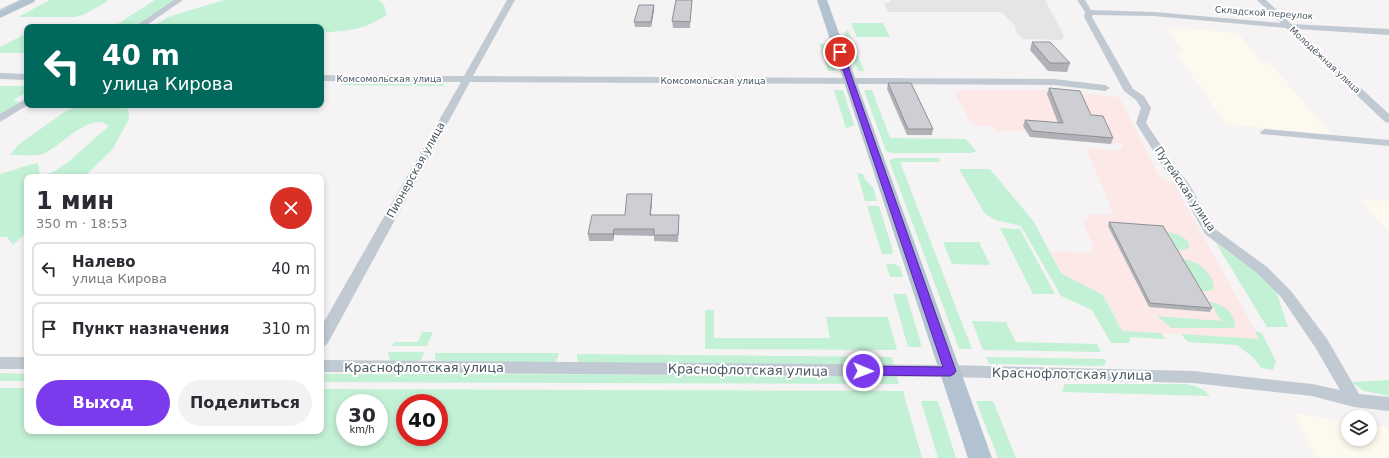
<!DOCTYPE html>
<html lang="ru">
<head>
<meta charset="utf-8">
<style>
	body { margin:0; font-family:"DejaVu Sans",sans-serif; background:#f2f2f3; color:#2b2b33; height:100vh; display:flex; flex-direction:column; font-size:15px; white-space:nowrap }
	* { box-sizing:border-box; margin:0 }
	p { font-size:13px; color:#7c7c81 }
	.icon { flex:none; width:22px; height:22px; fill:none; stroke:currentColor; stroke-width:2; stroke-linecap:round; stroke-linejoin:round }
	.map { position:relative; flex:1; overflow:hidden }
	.drawer { position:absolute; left:24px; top:174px; width:300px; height:260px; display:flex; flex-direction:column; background:#fff; border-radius:8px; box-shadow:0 2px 6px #0003 }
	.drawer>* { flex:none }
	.top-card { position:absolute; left:24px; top:24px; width:300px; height:84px; border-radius:8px; box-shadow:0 2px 6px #0003; background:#00695c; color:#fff; overflow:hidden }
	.controls { position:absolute; left:1341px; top:410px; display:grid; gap:8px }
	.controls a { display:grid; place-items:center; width:36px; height:36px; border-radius:50%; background:#fff; box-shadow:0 2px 6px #0003; font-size:20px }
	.speed { position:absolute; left:336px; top:394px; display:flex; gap:8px; font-size:20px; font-weight:700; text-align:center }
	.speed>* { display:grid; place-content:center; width:52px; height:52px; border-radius:50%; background:#fff; box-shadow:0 2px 6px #0003; line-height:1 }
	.speed small { font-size:10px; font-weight:400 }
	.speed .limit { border:6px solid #d22; background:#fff; color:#111 }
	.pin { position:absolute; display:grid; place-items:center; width:34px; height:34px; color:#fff; margin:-17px; border:2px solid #fff; border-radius:50%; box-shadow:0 1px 4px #0007 }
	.me { position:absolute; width:44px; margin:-22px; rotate:91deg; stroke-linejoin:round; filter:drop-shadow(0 0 3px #0008) }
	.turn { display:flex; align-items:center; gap:14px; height:84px; padding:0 12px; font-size:18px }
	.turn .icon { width:52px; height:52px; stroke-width:2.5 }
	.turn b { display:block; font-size:28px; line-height:34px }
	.round { display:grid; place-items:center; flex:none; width:42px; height:42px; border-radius:21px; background:#f2f2f3 }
	.headline { display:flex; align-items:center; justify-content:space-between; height:68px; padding:0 12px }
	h1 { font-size:24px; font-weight:700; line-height:30px }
	.action { display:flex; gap:8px; margin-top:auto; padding:8px 12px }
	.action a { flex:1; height:46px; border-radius:24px; background:#7c3aed; color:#fff; font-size:16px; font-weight:700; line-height:46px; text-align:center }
	.action a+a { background:#f2f2f3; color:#2b2b33 }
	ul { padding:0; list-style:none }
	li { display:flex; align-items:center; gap:12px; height:54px; margin:0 8px 6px; padding:0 4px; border:2px solid #e1e1e2; border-radius:8px }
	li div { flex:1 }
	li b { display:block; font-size:15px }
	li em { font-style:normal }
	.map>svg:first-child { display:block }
	.commercial { fill:#fdf9ef }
	.education { fill:#e6e4e5 }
	.medical { fill:#fce8e6 }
	.green { fill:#c3f1d5; fill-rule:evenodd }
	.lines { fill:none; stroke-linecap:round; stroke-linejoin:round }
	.minor { fill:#c1cad2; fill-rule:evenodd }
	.major { fill:#b3c2d1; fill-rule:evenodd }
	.tram { stroke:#b5b8bd; stroke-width:1 }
	.wall { fill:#b0b2b7 }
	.shaded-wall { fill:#909195 }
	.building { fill:#cdcfd5; stroke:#909195 }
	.route { fill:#7c3aed; stroke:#51269a }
	.labels { text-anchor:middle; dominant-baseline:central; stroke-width:4; stroke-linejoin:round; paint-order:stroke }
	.far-street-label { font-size:9px; fill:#4a5661; stroke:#fff }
	.street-label { font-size:11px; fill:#4a5661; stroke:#fff }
	.near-street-label { font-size:13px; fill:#4a5661; stroke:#fff }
</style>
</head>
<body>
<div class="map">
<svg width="1389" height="458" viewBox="0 0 1389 458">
	<rect width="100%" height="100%" fill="#f5f3f3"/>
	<path class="commercial" d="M1165 27 1238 33 1261 61 1270 63 1332 135 1225 124 1176 52H1183Z
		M1359 199 1389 201V230L1381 224Z
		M1293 413 1348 422V439H1370V425L1389 428V458H1316Z"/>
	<path class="education" d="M890 0H1045L1064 35 1062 40 1023 39 1016 32 1015 25 1001 12H888L884 4 891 2Z"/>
	<path class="medical" d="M960 90H1044L1119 97 1159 176 1174 184 1260 339 1122 331 1103 295 1061 273 1051 251 1090 253 1094 247 1083 223 1091 214 1114 215 1086 148 1119 151 1124 143 1111 144 1030 137 1026 131H997L994 126H973L955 94Z"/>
	<path class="green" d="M50 0H107L108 1 83 15 74 17H18Z
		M155 0H175L136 26H132L133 24H124L120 27 116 25Z
		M224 0H379L384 5 387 15C361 31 350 30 321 33V27H152L168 17Z
		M851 23H883L890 37H857Z
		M848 30 864 71H858L844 33Z
		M27 33V53H0V47Z
		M819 43 827 45 835 71H828Z
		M346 82 440 83 444 84 443 86 340 85Z
		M0 86H27V92L13 100 20 102 0 115Z
		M834 90H843L854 125 853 126 846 128Z
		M864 90H872L890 138 966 139 976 151 972 153H892L886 151Z
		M112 105 128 109 129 119 112 150 84 177H27V232L13 245 7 237H0V174C13 171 25 165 38 163L40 176 53 172 67 163 109 126C90 109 58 151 39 155 30 156 19 155 10 155L18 145 66 111 78 106Z
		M896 158H939L940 162H900L972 349H959L889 160Z
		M959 169H990L1034 222 1061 273 1103 295 1122 331 1161 333 1165 339 1130 337 1129 343H1111L1092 310 1061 296 1021 226 996 220 985 214Z
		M857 173 863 174 866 181 873 187 877 201H865Z
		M867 206H879L893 251 892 254H882Z
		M1000 228 1020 229 1055 294H1033Z
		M1168 232 1179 235 1188 241 1189 248 1178 251Z
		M943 242H979L990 265 952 264Z
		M1216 243 1274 285 1288 327H1267Z
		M1183 259C1198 261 1213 272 1214 289L1209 291H1201Z
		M895 264 900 267 903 277H890L886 264Z
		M893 294H906L922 347H908Z
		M1210 302C1225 305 1235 312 1235 328H1171L1157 316 1221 321Z
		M705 310H714V338H830L826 317H888L897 350 705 349Z
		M972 321 1006 322 1016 342 1097 344 1101 352 983 350Z
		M1255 331 1262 333 1276 362 1273 370 1261 368 1254 358 1237 345 1189 342 1184 338 1182 334 1259 339Z
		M422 332H433L427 346H392L394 342H418Z
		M388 352H424L422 359 415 362 390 361Z
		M435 353H559L556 362 552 363 441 361 435 360Z
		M577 354 892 357 894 367 583 363 579 362 577 359Z
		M986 357 1105 359 1106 362 1105 365 1100 366 989 364Z
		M0 373 27 374V381H0Z
		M322 374 896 375 899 384 321 382Z
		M1389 380V396L1364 391 1351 382Z
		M1065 384H1186C1196 386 1203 388 1210 396L1062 392Z
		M0 388H27V431H321V389L903 391 922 458H0ZM345 403H379V437H345ZM405 403H439V437H405Z
		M921 401H938L956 458H938Z
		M976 401H993L1016 458H998Z"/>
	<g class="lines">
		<path class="minor" d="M174 0H183L144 27H134Z
			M507 0H515L473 76 1054 79 1105 85 1110 88 1105 91 1054 85 470 82 329 341 326 345 321 347V327L461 82 321 81V75L464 76Z
			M1077 0H1085L1091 10 1154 12 1281 23 1257 0H1266L1291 24 1389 29V35L1297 29 1389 114V123L1385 122 1286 28 1154 16 1093 15 1092 17 1133 89 1144 96 1151 108 1146 123 1176 168 1189 184 1215 229 1267 267 1291 291 1327 339 1359 394 1389 397V411L1354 407 1312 396 1193 383 950 377 321 372V360L950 365 1193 371 1312 384 1340 390 1315 347 1281 297 1257 273 1205 234 1178 185 1165 170 1136 123 1141 108 1136 100 1124 91 1084 17 1085 12Z
			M0 73 27 74V80L0 79Z
			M27 98 28 105 0 122V114Z
			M1265 129 1389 140V146L1261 134 1260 132Z
			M0 357H27V369H0Z"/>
		<path class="major" d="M22 0H35L34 2 0 18V11Z
			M817 0H827L992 458H968Z"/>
		<path class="tram" d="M0 10 21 0"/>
	</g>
	<path class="wall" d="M692 0 690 28H673L672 21Z
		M654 5V10L651 27H635L634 22Z
		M1032 42 1070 63 1067 72 1048 71 1030 50Z
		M888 83 933 129 932 135H907L887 89Z
		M1049 88 1113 138 1111 144 1030 137 1023 126 1025 120 1058 123 1047 94Z
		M652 201 651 215 679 222 678 242 654 241V236L614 235 613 241H589L588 234Z
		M1109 222 1212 308 1210 312 1149 307 1108 226Z"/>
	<path class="shaded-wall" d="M654 5V10L651 27V22Z
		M652 194V201L650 221V215Z
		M614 229V235L613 241V234Z"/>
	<path class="building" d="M676 0H692L690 22 672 21Z
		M639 5H654L651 22H634Z
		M1032 42H1050L1070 63H1050Z
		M888 83H911L933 129H908Z
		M1049 88 1080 91 1091 115 1103 116 1113 138 1032 131 1025 120 1063 123Z
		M627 194H652L650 215H679L678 235H654V229H614L613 234H588L592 215H625Z
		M1109 222 1163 226 1212 308 1150 303Z"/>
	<path class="route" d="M840 50 843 52 956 371 954 374 950 376 863 375 859 374 857 371 859 368 863 366 943 367 837 52Z"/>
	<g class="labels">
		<g class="far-street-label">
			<text transform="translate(1264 13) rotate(4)">Складской переулок</text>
			<text transform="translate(1325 60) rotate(43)">Молодёжная улица</text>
			<text x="389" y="79">Комсомольская улица</text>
			<text x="713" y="81">Комсомольская улица</text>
		</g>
		<g class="street-label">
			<text transform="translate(416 170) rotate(-61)">Пионерская улица</text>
			<text transform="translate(1185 189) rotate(56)">Путейская улица</text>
		</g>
		<g class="near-street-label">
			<text x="424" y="367">Краснофлотская улица</text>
			<text transform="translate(748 370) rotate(1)">Краснофлотская улица</text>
			<text transform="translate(1072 374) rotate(1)">Краснофлотская улица</text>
		</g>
	</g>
</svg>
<div class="controls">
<a><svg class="icon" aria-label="layers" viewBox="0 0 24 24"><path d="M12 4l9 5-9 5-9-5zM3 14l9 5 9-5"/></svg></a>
</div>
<div class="speed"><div>30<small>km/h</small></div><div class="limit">40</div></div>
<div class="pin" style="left:840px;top:52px;background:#d93025"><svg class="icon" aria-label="arrive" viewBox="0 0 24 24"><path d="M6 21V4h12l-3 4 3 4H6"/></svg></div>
<svg class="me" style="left:863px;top:371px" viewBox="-20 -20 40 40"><circle r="17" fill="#7c3aed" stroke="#fff" stroke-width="3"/><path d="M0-11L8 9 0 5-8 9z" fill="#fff"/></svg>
<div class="top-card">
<div class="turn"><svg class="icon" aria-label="left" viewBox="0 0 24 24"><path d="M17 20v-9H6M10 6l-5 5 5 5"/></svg><div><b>40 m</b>улица Кирова</div></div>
</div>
<section class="drawer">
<div class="headline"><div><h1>1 мин</h1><p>350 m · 18:53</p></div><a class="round" style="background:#d93025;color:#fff"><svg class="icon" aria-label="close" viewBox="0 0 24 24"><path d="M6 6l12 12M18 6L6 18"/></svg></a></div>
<ul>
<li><svg class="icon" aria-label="left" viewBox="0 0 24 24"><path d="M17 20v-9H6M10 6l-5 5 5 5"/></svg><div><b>Налево</b><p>улица Кирова</p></div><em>40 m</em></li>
<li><svg class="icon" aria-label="arrive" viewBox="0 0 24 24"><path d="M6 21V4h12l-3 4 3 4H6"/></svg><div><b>Пункт назначения</b></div><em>310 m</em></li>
</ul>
<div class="action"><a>Выход</a><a>Поделиться</a></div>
</section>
</div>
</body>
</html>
